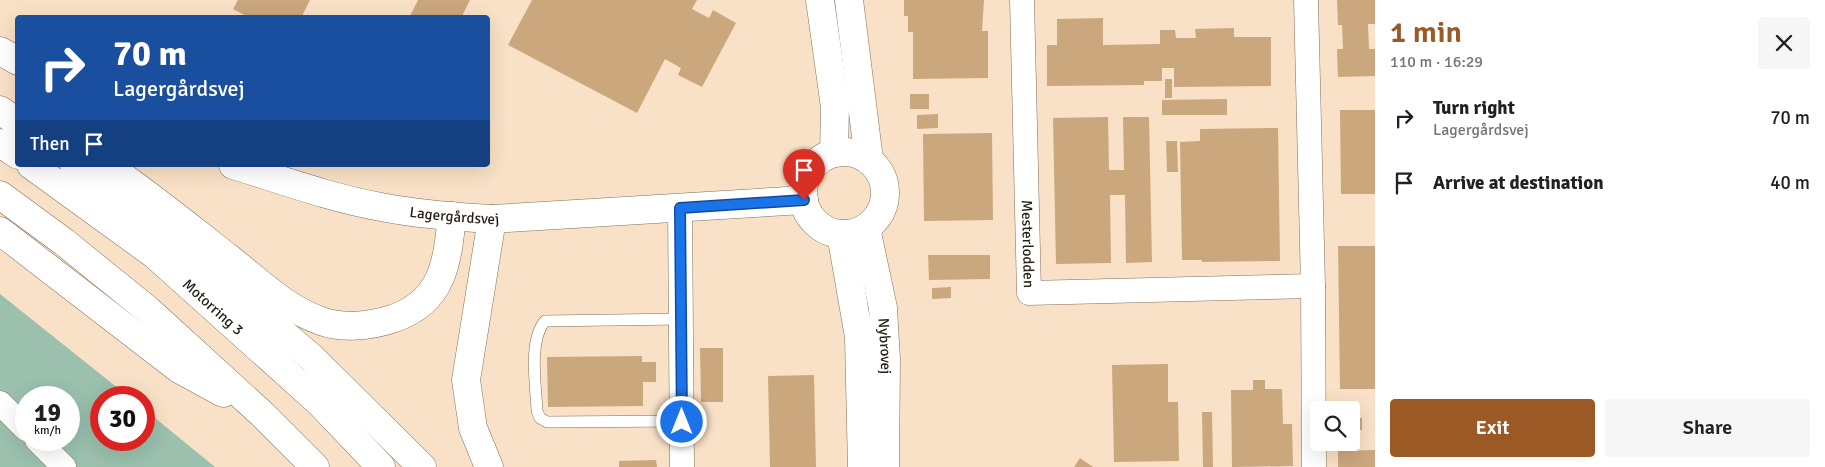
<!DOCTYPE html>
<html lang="en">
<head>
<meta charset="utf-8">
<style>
	body { margin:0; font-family:Signika,sans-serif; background:#f6f6f6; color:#202124; height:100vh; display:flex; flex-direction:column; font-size:19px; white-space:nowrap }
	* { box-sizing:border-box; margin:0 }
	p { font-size:16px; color:#757577 }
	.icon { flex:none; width:28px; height:28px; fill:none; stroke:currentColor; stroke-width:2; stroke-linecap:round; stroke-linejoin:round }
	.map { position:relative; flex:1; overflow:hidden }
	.sheet { display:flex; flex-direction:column; background:#fff; width:450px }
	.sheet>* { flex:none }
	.top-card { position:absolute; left:15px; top:15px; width:475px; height:152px; border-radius:5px; box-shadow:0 5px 20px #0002; background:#1a4fa0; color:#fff; overflow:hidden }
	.tools { position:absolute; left:1310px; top:401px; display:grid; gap:10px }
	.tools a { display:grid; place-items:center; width:50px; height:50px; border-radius:5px; background:#fff; box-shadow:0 5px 20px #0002; font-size:25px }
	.speed { position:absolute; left:15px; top:386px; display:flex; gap:10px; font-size:25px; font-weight:700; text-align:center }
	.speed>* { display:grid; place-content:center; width:65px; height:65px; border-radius:50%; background:#fff; box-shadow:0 5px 20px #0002; line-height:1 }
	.speed small { font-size:12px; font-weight:400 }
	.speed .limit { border:8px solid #d22; background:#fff; color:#111 }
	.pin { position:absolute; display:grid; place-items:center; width:42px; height:42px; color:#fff; margin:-51px -21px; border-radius:50% 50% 50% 0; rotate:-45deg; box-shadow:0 0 5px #0007 }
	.pin .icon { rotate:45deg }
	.me { position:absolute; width:55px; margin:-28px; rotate:0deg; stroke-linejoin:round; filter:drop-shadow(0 0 4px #0008) }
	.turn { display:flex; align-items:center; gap:18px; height:105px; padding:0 15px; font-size:22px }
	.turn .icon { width:65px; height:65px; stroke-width:2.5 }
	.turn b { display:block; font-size:35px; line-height:42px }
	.then { display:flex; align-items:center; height:48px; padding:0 15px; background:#0003; gap:10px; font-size:19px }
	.round { display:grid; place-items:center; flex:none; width:52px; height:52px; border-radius:5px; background:#f6f6f6 }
	.summary { display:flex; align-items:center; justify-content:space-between; height:85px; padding:0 15px }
	h1 { font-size:30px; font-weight:600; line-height:38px; color:#9b5926 }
	.primary-button { display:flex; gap:10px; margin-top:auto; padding:10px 15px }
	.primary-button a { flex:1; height:58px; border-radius:5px; background:#9b5926; color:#fff; font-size:20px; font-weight:600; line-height:58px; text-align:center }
	.primary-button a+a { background:#f6f6f6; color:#202124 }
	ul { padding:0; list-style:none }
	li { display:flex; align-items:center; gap:15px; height:65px; padding:0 15px }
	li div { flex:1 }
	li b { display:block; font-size:19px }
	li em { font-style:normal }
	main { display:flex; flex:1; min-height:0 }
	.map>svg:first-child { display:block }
	.green { fill:#9bc0ae; fill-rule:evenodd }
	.building { fill:#cba77d }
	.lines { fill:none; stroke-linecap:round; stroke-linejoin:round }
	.lane-casing { stroke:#846f57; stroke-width:12 }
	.street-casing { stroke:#846f57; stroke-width:25 }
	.secondary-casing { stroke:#846f57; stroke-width:29 }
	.primary-casing { stroke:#846f57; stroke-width:29 }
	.highway-casing { stroke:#846f57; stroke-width:29 }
	.lane { stroke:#fff; stroke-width:11 }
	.street { stroke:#fff; stroke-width:24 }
	.secondary { stroke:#fff; stroke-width:28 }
	.primary { stroke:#fff; stroke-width:28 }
	.highway { stroke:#fff; stroke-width:28 }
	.route-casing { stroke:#114b97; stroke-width:12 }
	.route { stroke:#1a73e8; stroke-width:9 }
	.labels { text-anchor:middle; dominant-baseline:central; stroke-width:5; stroke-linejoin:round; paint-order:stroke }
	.street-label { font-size:15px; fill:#271e14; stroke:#fef0df }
</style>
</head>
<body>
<main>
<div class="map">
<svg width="1375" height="467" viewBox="0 0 1375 467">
	<rect width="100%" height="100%" fill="#f8e1c6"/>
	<path class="green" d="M0 294 129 397 101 398V440H144V409L215 467H0ZM26 398H69V440H26Z"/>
	<path class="building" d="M238 0H310L301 18H250L233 9Z
		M418 0H470L461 18H409Z
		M532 0H697L692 9 709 18 713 10 736 23 702 87 678 75 681 68 665 59 637 113 508 45Z
		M904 0H984L982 31H988V78L913 79V32H908V16H904Z
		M1337 0H1375V24H1368L1369 49H1375V76L1338 77 1337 49H1343L1342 25H1338Z
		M1103 18V45L1160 44V30H1175L1176 38H1196L1195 29 1234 28V37H1271V86L1174 87V68H1162V81H1144V85L1047 86V45H1057V19Z
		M1165 79H1172V98H1165Z
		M910 94H929V109H910Z
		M1227 99V115H1162V100Z
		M1340 110H1375V194H1341Z
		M938 114V128L917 129V115Z
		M1108 117 1109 170H1124L1123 117H1149L1152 262 1126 263 1125 195H1110L1111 263 1056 264 1053 118Z
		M1278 128 1280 261 1202 262V260H1182L1180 142 1200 141V129Z
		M992 133 993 220 924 221 923 134Z
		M1166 141H1177L1178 172H1167Z
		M1338 246H1375V389H1340Z
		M928 255H990V279L929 280Z
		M951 287V298L932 299V288Z
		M700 348H723V402H701Z
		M642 356V362H656V382H643V406L548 407 547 357Z
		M1168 364V402H1178L1179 461 1114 462 1112 365Z
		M814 375 816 467H770L768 376Z
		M1253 380H1265V389H1282L1283 424H1292L1293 466 1232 467 1231 390H1253Z
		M1202 412H1212L1213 467H1203Z
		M1351 418H1362V430H1351Z
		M1375 450V467H1338V451Z
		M1080 458 1093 467H1074Z
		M656 460 657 467H619V461Z"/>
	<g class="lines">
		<g class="lane-casing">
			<path id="lane" d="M681 319 545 321C528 341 536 386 537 411L540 418 547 422 682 421"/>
		</g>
		<g class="street-casing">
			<g id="street">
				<path id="s1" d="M1022 0 1029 293 1313 286"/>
				<path d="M1306 0 1313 286 1314 467"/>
				<path d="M680 208 682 467"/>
				<path d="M0 403 26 429"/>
				<path d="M37 440 64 467"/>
			</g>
		</g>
		<g class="secondary-casing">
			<g id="secondary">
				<path d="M820 0 835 107 834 153"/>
				<path d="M849 0 869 160"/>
				<path d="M0 51 18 61"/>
				<circle cx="844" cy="193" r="41"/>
				<path id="s2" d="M233 165C282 180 331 198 381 207 417 214 455 217 492 219L804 200"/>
			</g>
		</g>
		<g class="primary-casing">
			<g id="primary">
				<path id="s3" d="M866 228 883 308 886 359 885 467"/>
				<path d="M841 234 859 337 862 467"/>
			</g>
		</g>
		<g class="highway-casing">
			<g id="highway">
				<path d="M0 110 18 123"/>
				<path d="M0 143 18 155"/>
				<path id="s4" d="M31 165 155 255 320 403 381 467"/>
				<path d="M74 165 162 230 312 358 422 467"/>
				<path d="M106 165C149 194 189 227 230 259 258 281 286 309 321 321 343 329 370 326 392 319 443 302 447 264 452 216"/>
				<path d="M0 195 64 242 148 310 262 414 315 467"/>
				<path d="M0 231 179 369 223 393"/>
				<path d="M489 467 473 428 466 380 492 219"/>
			</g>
		</g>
		<use href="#lane" class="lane"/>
		<use href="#street" class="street"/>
		<use href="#secondary" class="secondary"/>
		<use href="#primary" class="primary"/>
		<use href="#highway" class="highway"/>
	</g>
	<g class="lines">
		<g class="route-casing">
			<path id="route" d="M682 422 680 208 804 200"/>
		</g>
		<use href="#route" class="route"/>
	</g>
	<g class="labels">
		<g class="street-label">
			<text stroke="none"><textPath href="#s2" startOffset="228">Lagergårdsvej</textPath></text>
			<text stroke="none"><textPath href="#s1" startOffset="244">Mesterlodden</textPath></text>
			<text stroke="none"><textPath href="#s4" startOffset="231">Motorring 3</textPath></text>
			<text stroke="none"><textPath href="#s3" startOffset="120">Nybrovej</textPath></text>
		</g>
	</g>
</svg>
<div class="tools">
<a><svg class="icon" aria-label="search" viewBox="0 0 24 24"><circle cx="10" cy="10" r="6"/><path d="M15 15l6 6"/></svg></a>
</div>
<div class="speed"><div>19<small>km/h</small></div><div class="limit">30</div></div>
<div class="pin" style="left:804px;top:200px;background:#d93025"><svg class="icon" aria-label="arrive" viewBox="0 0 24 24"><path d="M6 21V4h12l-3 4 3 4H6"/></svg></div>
<svg class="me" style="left:682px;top:422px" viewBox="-20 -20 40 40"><circle r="17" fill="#1a73e8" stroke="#fff" stroke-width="3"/><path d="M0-11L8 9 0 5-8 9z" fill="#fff"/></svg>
<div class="top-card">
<div class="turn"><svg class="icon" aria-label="right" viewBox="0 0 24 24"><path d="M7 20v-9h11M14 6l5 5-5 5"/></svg><div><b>70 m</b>Lagergårdsvej</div></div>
<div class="then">Then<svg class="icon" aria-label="arrive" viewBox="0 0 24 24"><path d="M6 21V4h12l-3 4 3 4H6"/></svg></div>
</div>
</div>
<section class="sheet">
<div class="summary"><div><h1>1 min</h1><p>110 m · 16:29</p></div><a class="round"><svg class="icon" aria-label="close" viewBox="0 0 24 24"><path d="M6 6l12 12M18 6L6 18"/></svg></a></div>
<ul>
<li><svg class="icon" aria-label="right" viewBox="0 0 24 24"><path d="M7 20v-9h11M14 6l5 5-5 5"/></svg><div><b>Turn right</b><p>Lagergårdsvej</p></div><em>70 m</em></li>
<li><svg class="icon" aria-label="arrive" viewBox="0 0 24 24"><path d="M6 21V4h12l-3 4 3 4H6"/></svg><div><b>Arrive at destination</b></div><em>40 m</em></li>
</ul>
<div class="primary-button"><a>Exit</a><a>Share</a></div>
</section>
</main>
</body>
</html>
